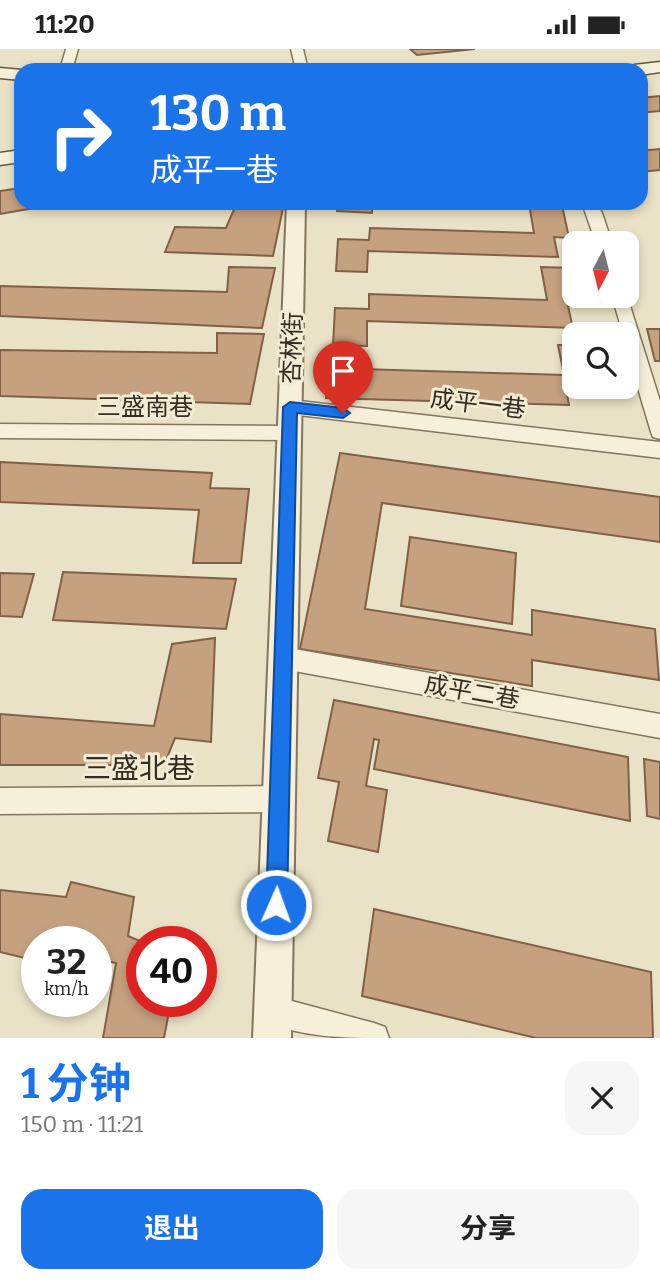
<!DOCTYPE html>
<html lang="zh">
<head>
<meta charset="utf-8">
<style>
	body { margin:0; font-family:Bitter,"Noto Sans SC",serif; background:#f6f6f6; color:#222; height:100vh; display:flex; flex-direction:column; font-size:26px; white-space:nowrap }
	* { box-sizing:border-box; margin:0 }
	p { font-size:23px; color:#767676 }
	.icon { flex:none; width:38px; height:38px; fill:none; stroke:currentColor; stroke-width:2; stroke-linecap:round; stroke-linejoin:round }
	.map { position:relative; height:989px; overflow:hidden }
	.sheet { display:flex; flex-direction:column; background:#fff; flex:1 }
	.sheet>* { flex:none }
	.banner { position:absolute; left:14px; top:14px; width:634px; height:147px; border-radius:21px; box-shadow:0 4px 10px #0003; background:#1a73e8; color:#fff; overflow:hidden }
	.needle { width:46px; rotate:187deg }
	.buttons { position:absolute; left:562px; top:182px; display:grid; gap:14px }
	.buttons a { display:grid; place-items:center; width:77px; height:77px; border-radius:14px; background:#fff; box-shadow:0 4px 10px #0003; font-size:35px }
	.speed { position:absolute; left:21px; top:877px; display:flex; gap:14px; font-size:35px; font-weight:700; text-align:center }
	.speed>* { display:grid; place-content:center; width:91px; height:91px; border-radius:50%; background:#fff; box-shadow:0 4px 10px #0003; line-height:1 }
	.speed small { font-size:18px; font-weight:400 }
	.speed .limit { border:10px solid #d22; background:#fff; color:#111 }
	.pin { position:absolute; display:grid; place-items:center; width:60px; height:60px; color:#fff; margin:-72px -30px; border-radius:50% 50% 50% 0; rotate:-45deg; box-shadow:0 0 7px #0007 }
	.pin .icon { rotate:45deg }
	.me { position:absolute; width:77px; margin:-38px; rotate:2deg; stroke-linejoin:round; filter:drop-shadow(0 0 5px #0008) }
	.turn { display:flex; align-items:center; gap:24px; height:147px; padding:0 21px; font-size:32px }
	.turn .icon { width:91px; height:91px; stroke-width:2.5 }
	.turn b { display:block; font-size:49px; line-height:60px }
	.round { display:grid; place-items:center; flex:none; width:74px; height:74px; border-radius:21px; background:#f6f6f6 }
	.summary { display:flex; align-items:center; justify-content:space-between; height:119px; padding:0 21px }
	h1 { font-size:42px; font-weight:700; line-height:52px; color:#1a73e8 }
	.cta { display:flex; gap:14px; margin-top:auto; padding:14px 21px }
	.cta a { flex:1; height:80px; border-radius:21px; background:#1a73e8; color:#fff; font-size:28px; font-weight:700; line-height:80px; text-align:center }
	.cta a+a { background:#f6f6f6; color:#222 }
	.status { display:flex; justify-content:space-between; align-items:center; height:49px; padding:0 35px; background:#fff; direction:ltr }
	.status svg { height:19px; fill:currentColor }
	.map>svg:first-child { display:block }
	.building { fill:#c5a17f; stroke:#816145; stroke-width:2 }
	.lines { fill:none; stroke-linecap:round; stroke-linejoin:round }
	.minor-casing { stroke:#84755d; stroke-width:3 }
	.tertiary-casing { stroke:#84755d; stroke-width:4 }
	.secondary-casing { stroke:#665640; stroke-width:3 }
	.minor { fill:#f6efd9; fill-rule:evenodd }
	.tertiary { fill:#f6efd9; fill-rule:evenodd }
	.secondary { fill:#f6efd9; fill-rule:evenodd }
	.route { fill:#1a73e8; stroke:#114b97; stroke-width:2 }
	.labels { text-anchor:middle; dominant-baseline:central; stroke-width:6; stroke-linejoin:round; paint-order:stroke }
	.street-label { font-size:24px; fill:#362c20; stroke:#f2ecd5 }
	.near-street-label { font-size:28px; fill:#362c20; stroke:#f2ecd5 }
</style>
</head>
<body>
<div class="status"><b>11:20</b><svg viewBox="0 0 49 12"><path d="M0 12V9h3v3zM5 12V6h3v6zM10 12V3h3v9zM15 12V0h3v12zM26 1h20v11H26zM47 4h2v5h-2z"/></svg></div>
<div class="map">
<svg width="660" height="989" viewBox="0 0 660 989">
	<rect width="100%" height="100%" fill="#eae2c6"/>
	<path class="building" d="M410 0H475L417 6Z
		M660 47V62L640 64V49Z
		M660 100V121L640 123V102Z
		M21 139V154H63L0 165V142Z
		M338 154H372V164L337 162Z
		M529 155 562 156 569 189 554 188 558 208 368 202 367 223 336 222 338 190 369 191 370 179 534 184Z
		M235 158 283 159 273 207 165 203 175 178 226 179Z
		M229 218 275 219 262 279 0 267V237L227 243Z
		M541 218 574 219V247H582L585 257H568L573 279 367 272V297L333 296 335 259 369 260V245L547 251Z
		M647 280H660V312H655Z
		M217 284 264 285 250 355 0 347V301L217 304Z
		M558 296H574V338H606V341L566 340 569 356 326 349 328 319 564 326Z
		M340 404 660 448V493L382 454 365 560 532 586V561L655 580 659 631 532 611V637L300 600Z
		M0 413 212 424 210 439 249 440 241 514H193L199 461 0 453Z
		M410 488 516 504 512 575 401 557Z
		M63 523 236 530 226 580 53 571Z
		M0 524 34 525 22 568 0 567Z
		M215 589 211 693 175 689 164 716H0V665L154 677 172 595Z
		M334 651 628 708 630 772 374 720 379 691 374 690 366 737 387 741 378 803 328 792 339 733 318 729Z
		M644 710 660 713V770L647 767Z
		M71 833 134 848 128 887 142 893V952H171L164 989H103L116 914 96 910V892H37V912L0 903V841L66 848Z
		M374 860 651 923 653 989H536L362 947Z"/>
	<g class="lines">
		<g class="minor-casing">
			<path id="minor" d="M66 0H78L72 21H60Z
				M291 0H303L308 21H296Z
				M582 154H596L602 164 612 194H596Z
				M626 244 660 352V390L653 388 651 383 626 299V285H623L612 247H626Z
				M290 351 660 393V409L290 365 283 363 281 358 283 353Z
				M0 375 289 377 296 379 298 384 296 389 289 391 0 389Z
				M283 598 660 665V689L283 620 275 617 271 609 275 601Z
				M279 737 288 741 292 750 288 759 279 763 0 765V739Z
				M273 947 374 974 385 978 389 989C343 989 306 989 263 972L258 962 263 952Z"/>
		</g>
		<g class="tertiary-casing">
			<path id="tertiary" d="M287 154H305L291 989H253Z"/>
		</g>
		<g class="secondary-casing">
			<path id="secondary" d="M660 13V23L640 26V21H625L634 16Z
				M0 19 22 21 21 31 0 29Z
				M21 101V113L0 116V104Z"/>
		</g>
		<use href="#minor" class="minor"/>
		<use href="#tertiary" class="tertiary"/>
		<use href="#secondary" class="secondary"/>
	</g>
	<path class="route" d="M290 353 343 359 350 364 343 369 297 364 287 856 284 864 276 867 269 864 266 856 283 358Z"/>
	<g class="labels">
		<g class="street-label">
			<text transform="translate(292 299) rotate(-88)">杏林街</text>
			<text transform="translate(478 355) rotate(7)">成平一巷</text>
			<text x="145" y="358">三盛南巷</text>
			<text transform="translate(472 643) rotate(10)">成平二巷</text>
		</g>
		<g class="near-street-label">
			<text x="139" y="719">三盛北巷</text>
		</g>
	</g>
</svg>
<div class="buttons">
<a><svg class="needle" viewBox="-14 -14 28 28"><path d="M0-13l5 13h-10z" fill="#e53935"/><path d="M0 13l5-13h-10z" fill="#767676"/></svg></a>
<a><svg class="icon" aria-label="search" viewBox="0 0 24 24"><circle cx="10" cy="10" r="6"/><path d="M15 15l6 6"/></svg></a>
</div>
<div class="speed"><div>32<small>km/h</small></div><div class="limit">40</div></div>
<div class="pin" style="left:343px;top:364px;background:#d93025"><svg class="icon" aria-label="arrive" viewBox="0 0 24 24"><path d="M6 21V4h12l-3 4 3 4H6"/></svg></div>
<svg class="me" style="left:276px;top:856px" viewBox="-20 -20 40 40"><circle r="17" fill="#1a73e8" stroke="#fff" stroke-width="3"/><path d="M0-11L8 9 0 5-8 9z" fill="#fff"/></svg>
<div class="banner">
<div class="turn"><svg class="icon" aria-label="right" viewBox="0 0 24 24"><path d="M7 20v-9h11M14 6l5 5-5 5"/></svg><div><b>130 m</b>成平一巷</div></div>
</div>
</div>
<section class="sheet">
<div class="summary"><div><h1>1 分钟</h1><p>150 m · 11:21</p></div><a class="round"><svg class="icon" aria-label="close" viewBox="0 0 24 24"><path d="M6 6l12 12M18 6L6 18"/></svg></a></div>
<div class="cta"><a>退出</a><a>分享</a></div>
</section>
</body>
</html>
